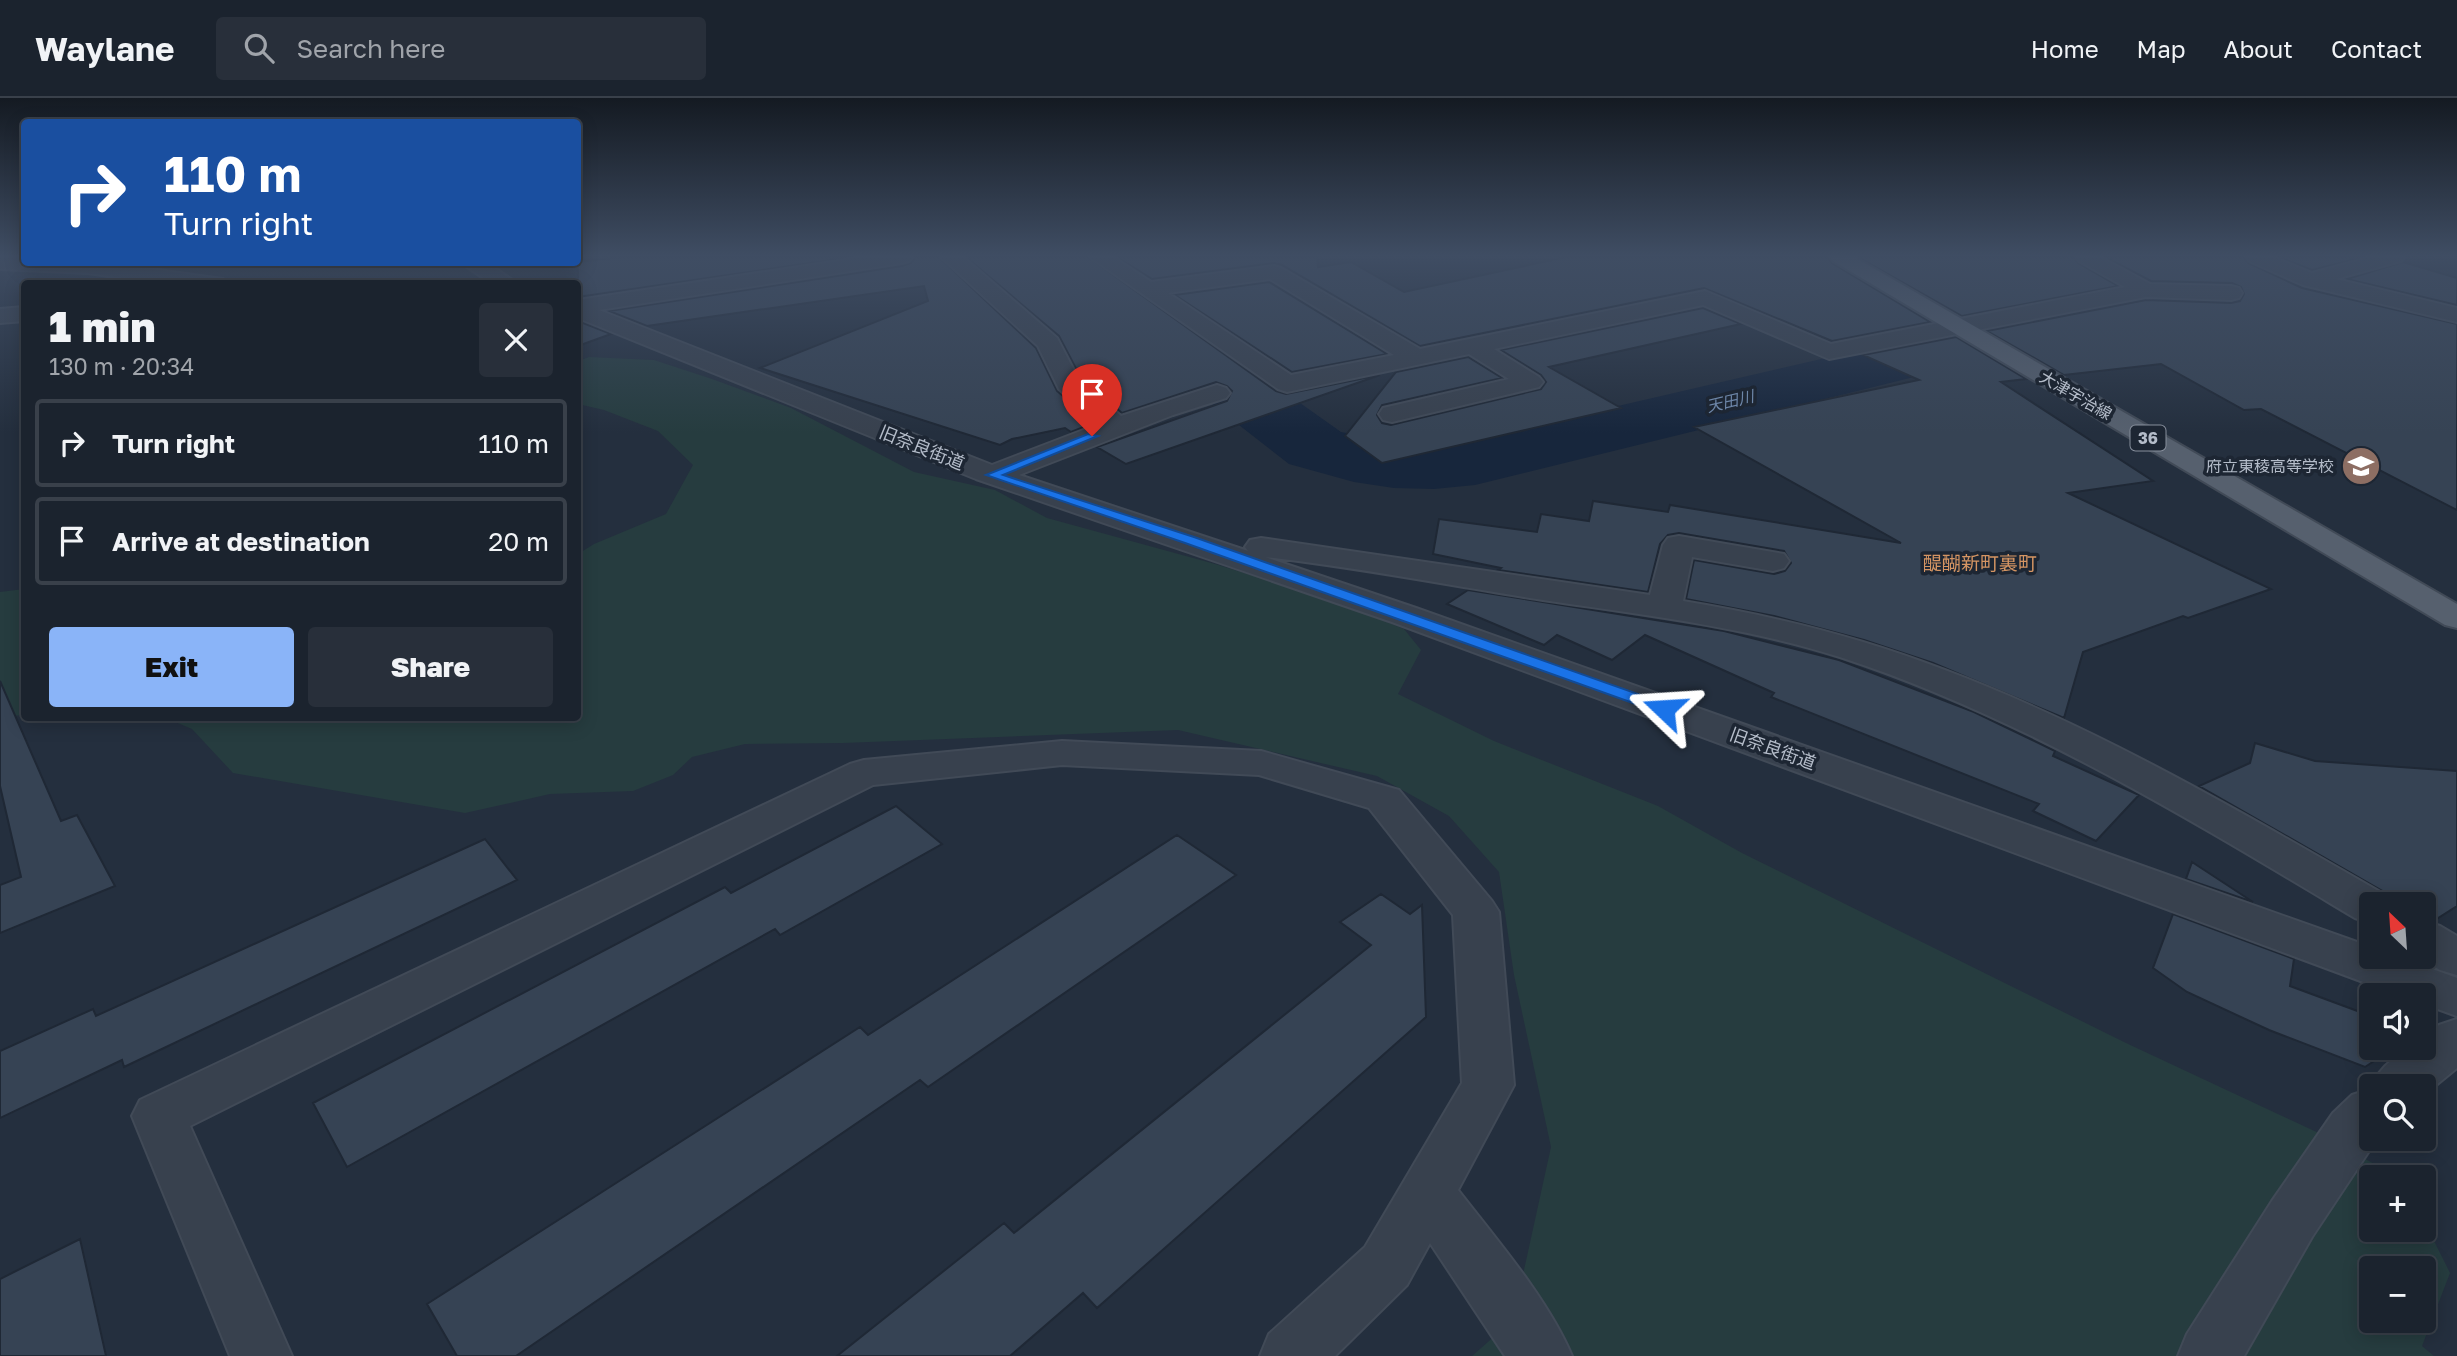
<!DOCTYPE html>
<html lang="en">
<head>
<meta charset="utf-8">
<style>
	body { margin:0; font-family:"Golos Text","Noto Sans JP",sans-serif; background:#282f3a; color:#f1f3f6; height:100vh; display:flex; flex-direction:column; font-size:26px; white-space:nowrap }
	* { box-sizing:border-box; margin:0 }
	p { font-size:23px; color:#a0a4aa }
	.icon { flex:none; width:38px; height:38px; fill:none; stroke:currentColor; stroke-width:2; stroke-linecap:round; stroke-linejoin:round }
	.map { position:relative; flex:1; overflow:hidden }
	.drawer { position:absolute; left:21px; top:182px; width:560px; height:441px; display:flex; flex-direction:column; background:#1b232e; border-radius:7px; box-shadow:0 4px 18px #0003,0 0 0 2px #39404a }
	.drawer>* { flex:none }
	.guide { position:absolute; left:21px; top:21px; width:560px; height:147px; border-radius:7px; box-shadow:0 4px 18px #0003,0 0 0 2px #39404a; background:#1a4fa0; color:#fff; overflow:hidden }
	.needle { width:46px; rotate:335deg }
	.fabs { position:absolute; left:2359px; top:794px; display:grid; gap:14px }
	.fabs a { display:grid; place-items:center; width:77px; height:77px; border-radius:7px; background:#1b232e; box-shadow:0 4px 18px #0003,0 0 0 2px #39404a; font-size:35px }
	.pin { position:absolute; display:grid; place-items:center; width:60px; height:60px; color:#fff; margin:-72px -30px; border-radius:50% 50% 50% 0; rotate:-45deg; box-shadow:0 0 7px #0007 }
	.pin .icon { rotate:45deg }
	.me { position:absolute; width:77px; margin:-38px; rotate:290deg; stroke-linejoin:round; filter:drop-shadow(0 0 5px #0008) }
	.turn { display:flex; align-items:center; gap:24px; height:147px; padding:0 28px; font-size:32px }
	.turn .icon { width:91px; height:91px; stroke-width:2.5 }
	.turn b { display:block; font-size:49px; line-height:60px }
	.round { display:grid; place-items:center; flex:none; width:74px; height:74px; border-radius:7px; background:#282f3a }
	.overview { display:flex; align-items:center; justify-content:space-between; height:119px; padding:0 28px }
	h1 { font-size:42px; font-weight:800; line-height:52px }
	.action { display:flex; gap:14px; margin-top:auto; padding:14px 28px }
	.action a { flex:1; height:80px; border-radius:7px; background:#8ab4f8; color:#111; font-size:28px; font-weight:800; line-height:80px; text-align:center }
	.action a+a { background:#282f3a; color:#f1f3f6 }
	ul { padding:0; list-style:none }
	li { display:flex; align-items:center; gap:21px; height:88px; margin:0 14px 10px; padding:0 14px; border:4px solid #39404a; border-radius:7px }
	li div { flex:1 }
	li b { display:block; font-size:26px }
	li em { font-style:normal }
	header { display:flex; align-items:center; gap:42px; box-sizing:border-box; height:98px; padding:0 35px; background:#1b232e; border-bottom:2px solid #39404a }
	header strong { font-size:33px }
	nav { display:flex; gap:38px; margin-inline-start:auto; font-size:24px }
	.search { width:490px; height:63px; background:#282f3a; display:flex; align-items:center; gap:18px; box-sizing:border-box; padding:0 24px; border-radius:7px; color:#a0a4aa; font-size:26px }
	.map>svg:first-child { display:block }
	.green { fill:#263c3f; fill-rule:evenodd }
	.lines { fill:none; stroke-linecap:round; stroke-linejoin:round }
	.river { fill:#17263c; fill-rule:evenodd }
	.building { fill:#364354; stroke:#1f2835; stroke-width:2 }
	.minor-casing { stroke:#414a57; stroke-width:4 }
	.major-casing { stroke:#414a57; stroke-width:4 }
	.minor { fill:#38414e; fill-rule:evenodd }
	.major { fill:#56606e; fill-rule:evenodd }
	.route { fill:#1a73e8; stroke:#114b97; stroke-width:2 }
	.labels { text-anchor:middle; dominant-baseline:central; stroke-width:7; stroke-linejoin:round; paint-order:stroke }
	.far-street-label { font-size:16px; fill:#b4bcc9; stroke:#1d2633 }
	.far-water-label { font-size:16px; font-style:italic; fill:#6d86a8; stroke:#1d2633 }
	.shield { fill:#1d2633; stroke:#878f9c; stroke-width:2 }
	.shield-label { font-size:16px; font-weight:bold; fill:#b4bcc9 }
	.far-poi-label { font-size:16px; fill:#b4bcc9; stroke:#1d2633; text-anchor:end }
	.street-label { font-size:18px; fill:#b4bcc9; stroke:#1d2633 }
	.neighbourhood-label { font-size:19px; fill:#d59563; stroke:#1d2633 }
</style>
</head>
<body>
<header>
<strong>Waylane</strong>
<div class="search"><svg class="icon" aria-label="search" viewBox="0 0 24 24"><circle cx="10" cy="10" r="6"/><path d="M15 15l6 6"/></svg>Search here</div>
<nav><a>Home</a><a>Map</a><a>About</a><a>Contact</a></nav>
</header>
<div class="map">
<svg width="2457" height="1258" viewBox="0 0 2457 1258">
	<rect width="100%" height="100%" fill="#242f3e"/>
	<path class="green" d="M589 259 654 262 712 281 791 310 914 374 995 392 1047 420 1215 466 1342 505 1404 531 1421 552 1398 596 1494 643 1658 708 1742 755 2126 945 2323 1037 2399 1080H2371V1132H2424V1123L2450 1175 2422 1248 2434 1258H1472L1513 1222 1551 1049 1514 877 1499 774 1449 718 1377 678 1178 632 843 645 745 646 692 659 673 677 633 693 550 696 465 715 233 675 192 631 166 620H578V456L594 446 666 416 693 367 658 333 604 312 578 306V263ZM2371 1171H2424V1223H2371Z
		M24 491V617L0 619V494Z"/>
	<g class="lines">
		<path class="river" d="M1032 159H1094L1341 334 1394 344 1434 345 1475 341 2154 184 2216 181 2282 192 2457 232V270L2282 228 2216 217 2154 220 1475 387 1434 391 1394 390 1354 384 1289 366 1039 171Z"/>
	</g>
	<path class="building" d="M621 159H851L578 199V164Z
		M915 159H939L1036 250 1057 293 1094 325 1071 334 1065 330 1012 341 1000 347 760 270 928 203 924 188 647 228 609 213 902 168 911 165Z
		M966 159H1088L1276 293 1286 296 1380 277 1126 366 1097 349 1227 303 1232 293 1227 288 1216 284 1122 315 1081 280 1059 238Z
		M1117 159H1317L1318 169 1351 164 1404 194 1566 159H1828L1832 165 1930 224 1832 243 1704 190 1420 248 1282 167 1274 165 1152 181Z
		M1858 159H2074L2078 165 2118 188 1962 218Z
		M2105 159H2244L2248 165 2302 190 2457 226V412L2261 311 2244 312 2161 266 2064 277 1987 233 2146 202 2231 205 2240 203 2244 196 2241 189 2232 185 2151 183Z
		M2279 159H2364L2312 172Z
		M2403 164 2457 180V207L2347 181Z
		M1269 184 1387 256 1292 274 1175 197Z
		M1703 210 1741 226 1549 269 1621 310 1382 365 1345 338 1396 274 1468 259 1502 280 1382 307 1377 317 1382 325 1391 327 1541 291 1546 284 1541 277 1501 252Z
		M578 223 611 236 578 248Z
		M1956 239 2026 281 2001 284 2153 383 2068 395 2271 491 2188 520 2183 518 2083 554 2064 620 1933 565 1864 542 1774 518 1686 501 1694 462 1774 476 1785 473 1791 465 1784 453 1679 435 1668 437 1660 446 1648 494 1498 472 1501 470 1433 456 1439 421 1537 434 1541 416 1589 423 1593 403 1668 414 1670 407 1901 445 1694 329 1919 282 1863 257Z
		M1468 492 1724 533 1839 562 1974 614 2055 653 2053 658 2139 697 2096 743 2033 713 2039 706 1771 599 1774 595 1645 537 1612 562 1557 537 1544 547 1447 506Z
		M0 583 61 723 77 717 115 788 0 835V787L21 779 0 688Z
		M2255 645 2315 663 2457 673V808L2435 822 2424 816V807H2407L2199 688 2250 665Z
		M896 708 942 746 780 837 775 831 347 1069 313 1005 725 789 731 795Z
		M1177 737 1236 777 928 989 920 982 516 1258H457L427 1206 860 929 868 937Z
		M485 741 517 782 124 969 122 962 0 1020V953L93 911 96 918Z
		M2192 764 2253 804 2186 781Z
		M1381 796 1410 816 1422 807 1426 919 1097 1210 1083 1195 1010 1258H837L1004 1125 1014 1135 1371 847 1340 824Z
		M2173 816 2294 861 2290 888 2371 918V950H2394L2365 969 2269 932 2187 894 2153 870Z
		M80 1141 106 1258H0V1181Z"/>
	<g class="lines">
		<g class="minor-casing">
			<path id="minor" d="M0 159 24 160V164H102L215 180 223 181 225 186H163L88 175 0 171Z
				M865 159H912L909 163 902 165 599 212 992 367 1099 326 1059 291 1038 248 941 159H963L1057 240 1079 282 1121 318 1217 287 1226 290 1230 295 1226 300 1173 317 1019 377 1248 453 1245 449 1250 442 1261 440 1650 497 1663 447 1668 440 1679 438 1784 456 1789 463 1784 470 1773 473 1692 459 1683 503C1744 513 1804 526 1863 544 2048 600 2220 702 2387 798L2392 807H2371V825L2355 820C2191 722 2023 619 1840 559 1739 527 1634 516 1530 500 1442 486 1354 469 1265 459L1416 510 2371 849V859H2399L2457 880V918L2424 906V898H2401L1392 524 976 381 578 220V202Z
				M1090 159H1113L1151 184 1274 168 1281 170 1420 251 1705 193 1831 246 2125 189 2079 163 2076 159H2100L2150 186 2231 188 2239 190 2242 195 2239 200 2231 202 2146 199 1829 261 1703 207 1494 251 1539 279 1543 284 1539 289 1392 324 1383 322 1379 316 1383 310 1509 281 1469 256 1287 294 1278 291ZM1270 181 1394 257 1291 277 1168 195Z
				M2246 159H2273L2312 175 2372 159H2404L2401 163 2336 181 2457 210V224L2303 187 2249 163Z
				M460 164H486L518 186H492Z
				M24 209V223L0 225V211Z
				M1062 643 1261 653 1399 692 1492 803 1499 814 1514 987 1458 1092C1496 1141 1548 1201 1572 1258H1505L1430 1145 1407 1187 1335 1258H1260L1269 1236 1365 1149 1462 985 1453 817 1369 710 1259 677 1062 667 873 687 190 1028 292 1258H230L132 1018 140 1002 850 666 864 662Z
				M2424 823 2440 828 2457 838V877L2440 872 2419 859H2424Z
				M2457 921V970L2424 997V989L2371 990C2379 969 2401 950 2424 950V939L2439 927Z
				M2371 991V1041H2377L2312 1139 2244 1258H2178L2187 1236 2272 1103 2333 1015 2352 997Z"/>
		</g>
		<g class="major-casing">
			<path id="major" d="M1830 159H1854L2457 506V530L2445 527 1833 163Z"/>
		</g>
		<use href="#minor" class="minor"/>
		<use href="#major" class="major"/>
	</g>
	<linearGradient id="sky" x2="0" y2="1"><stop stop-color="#141a22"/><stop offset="0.47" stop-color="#3f4d63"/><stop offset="1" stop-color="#3f4d63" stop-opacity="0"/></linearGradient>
	<rect width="2457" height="335" fill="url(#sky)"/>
	<path class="route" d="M1088 336 1098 338 1003 377 1194 439 1669 607 1672 611 1664 615 1658 614 1185 445 986 377Z"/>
	<defs>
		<g id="school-disc" transform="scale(2.0125)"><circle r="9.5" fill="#8d6e63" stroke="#1d2633"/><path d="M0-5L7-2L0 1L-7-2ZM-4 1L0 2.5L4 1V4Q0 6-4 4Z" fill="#fff"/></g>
	</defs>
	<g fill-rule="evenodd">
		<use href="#school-disc" x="2361" y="368"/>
	</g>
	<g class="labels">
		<g class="far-street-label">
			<text transform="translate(2076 297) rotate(30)">大津宇治線</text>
		</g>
		<g class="far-water-label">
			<text transform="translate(1730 303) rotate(-13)">天田川</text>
		</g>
		<rect class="shield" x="2130.5" y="327.5" width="35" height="25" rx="5"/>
		<g class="shield-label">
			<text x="2148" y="340">36</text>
		</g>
		<g class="far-poi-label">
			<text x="2334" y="368">府立東稜高等学校</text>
		</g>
		<g class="street-label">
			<text transform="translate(922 349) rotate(22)">旧奈良街道</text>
			<text transform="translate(1773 650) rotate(20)">旧奈良街道</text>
		</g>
		<g class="neighbourhood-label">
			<text x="1980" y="464">醍醐新町裏町</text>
		</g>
	</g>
</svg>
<div class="fabs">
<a><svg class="needle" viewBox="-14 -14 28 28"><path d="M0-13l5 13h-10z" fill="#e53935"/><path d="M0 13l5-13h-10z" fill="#a0a4aa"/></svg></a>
<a><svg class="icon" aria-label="sound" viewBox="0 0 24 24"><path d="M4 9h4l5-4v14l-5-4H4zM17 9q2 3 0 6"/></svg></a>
<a><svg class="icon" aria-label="search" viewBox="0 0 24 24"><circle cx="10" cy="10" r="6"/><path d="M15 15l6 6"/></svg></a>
<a>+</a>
<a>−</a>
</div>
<div class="pin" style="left:1092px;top:338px;background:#d93025"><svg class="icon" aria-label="arrive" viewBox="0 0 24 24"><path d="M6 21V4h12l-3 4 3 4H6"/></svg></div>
<svg class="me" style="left:1664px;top:611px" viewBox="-20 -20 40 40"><path d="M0-17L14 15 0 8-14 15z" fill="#1a73e8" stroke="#fff" stroke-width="4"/></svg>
<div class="guide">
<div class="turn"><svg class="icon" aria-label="right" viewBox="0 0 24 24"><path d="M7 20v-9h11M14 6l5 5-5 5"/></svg><div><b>110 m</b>Turn right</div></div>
</div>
<section class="drawer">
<div class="overview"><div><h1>1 min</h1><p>130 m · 20:34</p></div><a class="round"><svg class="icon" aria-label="close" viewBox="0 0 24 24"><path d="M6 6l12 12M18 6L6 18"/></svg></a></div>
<ul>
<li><svg class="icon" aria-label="right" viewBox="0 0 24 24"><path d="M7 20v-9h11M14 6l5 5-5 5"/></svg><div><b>Turn right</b></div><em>110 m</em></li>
<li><svg class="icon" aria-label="arrive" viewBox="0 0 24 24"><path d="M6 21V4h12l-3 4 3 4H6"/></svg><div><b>Arrive at destination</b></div><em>20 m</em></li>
</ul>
<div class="action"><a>Exit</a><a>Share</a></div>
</section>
</div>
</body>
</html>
